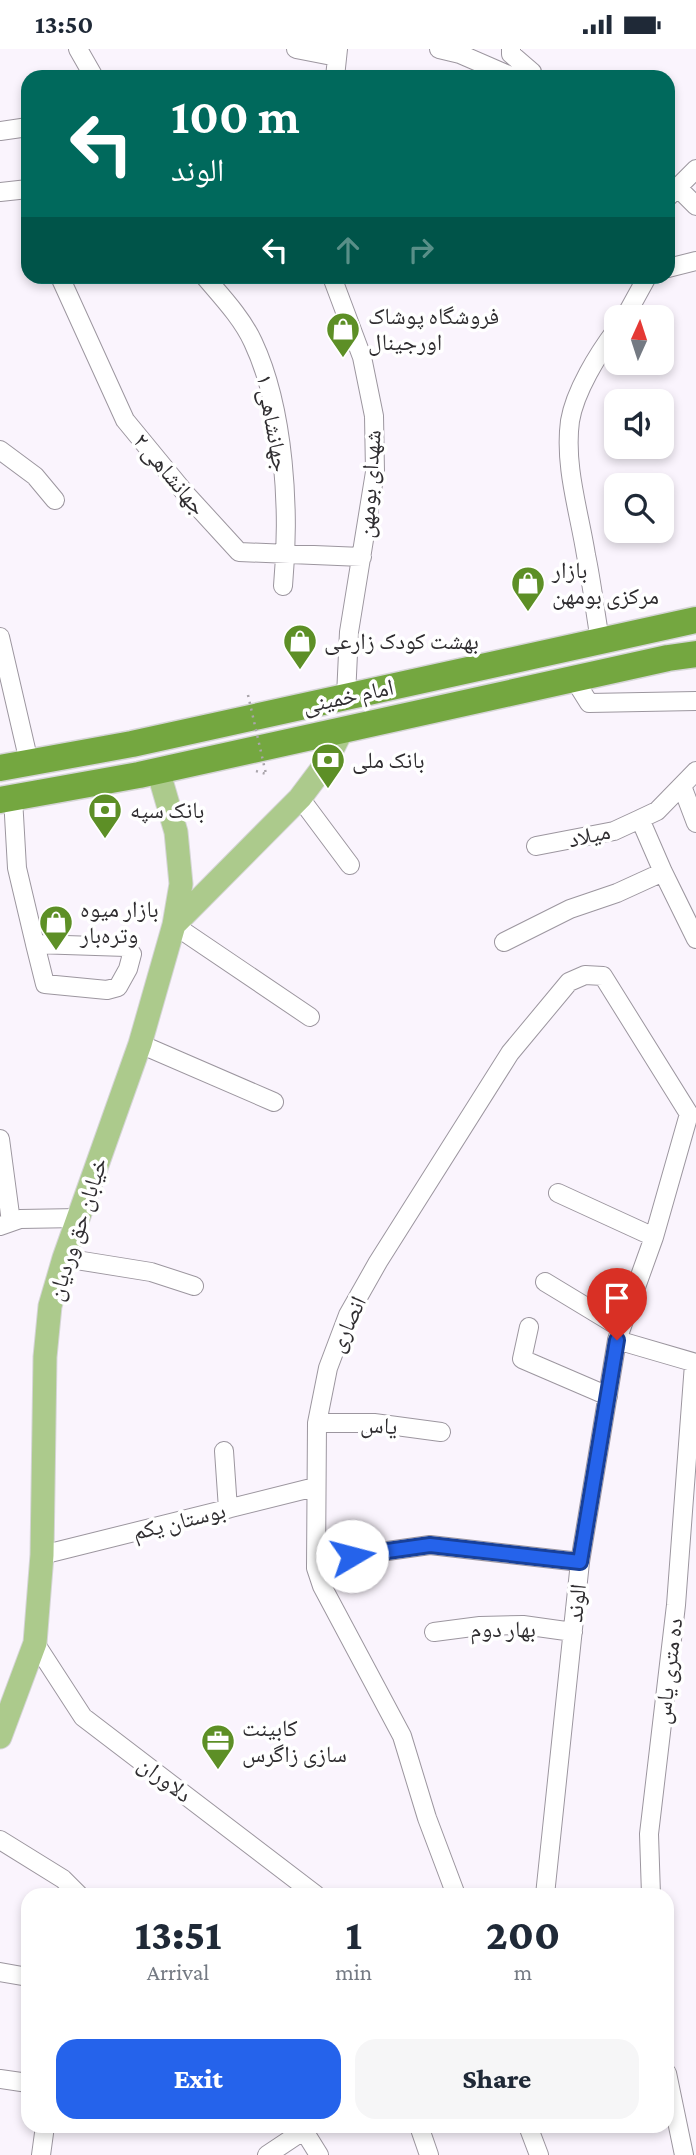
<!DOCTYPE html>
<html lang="en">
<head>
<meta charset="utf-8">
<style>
	body { margin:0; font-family:"Crimson Pro","Noto Naskh Arabic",serif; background:#f6f6f7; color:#1f2937; height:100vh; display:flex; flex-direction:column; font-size:26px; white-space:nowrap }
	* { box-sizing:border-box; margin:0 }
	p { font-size:23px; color:#747a83 }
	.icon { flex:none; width:38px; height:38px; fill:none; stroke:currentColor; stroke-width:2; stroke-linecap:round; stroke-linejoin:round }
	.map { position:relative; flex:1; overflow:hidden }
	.details { position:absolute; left:21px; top:1839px; width:653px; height:245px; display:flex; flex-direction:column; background:#fff; border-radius:21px; box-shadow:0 4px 10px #0003 }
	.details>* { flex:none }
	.banner { position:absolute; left:21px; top:21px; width:654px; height:214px; border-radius:21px; box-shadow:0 4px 10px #0003; background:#00695c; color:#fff; overflow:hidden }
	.needle { width:46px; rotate:3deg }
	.controls { position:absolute; left:604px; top:256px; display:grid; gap:14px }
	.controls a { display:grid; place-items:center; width:70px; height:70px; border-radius:14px; background:#fff; box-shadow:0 4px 10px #0003; font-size:35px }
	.pin { position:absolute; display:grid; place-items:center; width:60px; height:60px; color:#fff; margin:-72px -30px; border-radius:50% 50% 50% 0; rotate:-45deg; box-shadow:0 0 7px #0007 }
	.pin .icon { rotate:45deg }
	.me { position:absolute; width:77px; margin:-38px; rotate:82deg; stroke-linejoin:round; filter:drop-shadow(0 0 5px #0008) }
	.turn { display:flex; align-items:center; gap:24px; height:147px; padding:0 35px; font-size:32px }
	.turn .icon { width:91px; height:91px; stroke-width:2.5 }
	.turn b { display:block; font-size:49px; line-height:60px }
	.lanes { display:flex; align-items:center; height:66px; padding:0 35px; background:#0003; justify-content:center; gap:35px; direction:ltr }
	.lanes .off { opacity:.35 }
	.eta { display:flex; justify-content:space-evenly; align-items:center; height:119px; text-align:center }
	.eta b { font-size:42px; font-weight:800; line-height:49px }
	.cta { display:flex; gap:14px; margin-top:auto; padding:14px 35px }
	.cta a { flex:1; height:80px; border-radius:21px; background:#2563eb; color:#fff; font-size:28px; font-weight:800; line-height:80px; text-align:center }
	.cta a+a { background:#f6f6f7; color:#1f2937 }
	.status { display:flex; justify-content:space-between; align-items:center; height:49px; padding:0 35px; background:#fff; direction:ltr }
	.status svg { height:19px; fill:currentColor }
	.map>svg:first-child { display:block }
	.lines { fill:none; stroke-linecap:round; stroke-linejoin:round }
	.minor-casing { stroke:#9c969f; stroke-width:20 }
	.major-casing { stroke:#d5d5d6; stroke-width:25 }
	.highway-casing { stroke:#d5d5d6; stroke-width:29 }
	.path { stroke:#aaa5ac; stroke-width:2.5; stroke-dasharray:2 5; stroke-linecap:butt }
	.minor { stroke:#fff; stroke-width:18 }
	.major { stroke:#acca8c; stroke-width:23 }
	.highway { stroke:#74a740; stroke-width:26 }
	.path-bridge { stroke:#aaa5ac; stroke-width:2.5; stroke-dasharray:2 5; stroke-linecap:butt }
	.route-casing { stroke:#184099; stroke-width:18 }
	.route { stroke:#2563eb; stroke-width:12 }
	.labels { text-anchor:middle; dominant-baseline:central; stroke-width:7; stroke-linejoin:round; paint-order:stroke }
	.poi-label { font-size:23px; fill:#2f2d30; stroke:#fff; text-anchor:start }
	.street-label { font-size:23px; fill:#2f2d30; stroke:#fff }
</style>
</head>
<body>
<div class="status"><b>13:50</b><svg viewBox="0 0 49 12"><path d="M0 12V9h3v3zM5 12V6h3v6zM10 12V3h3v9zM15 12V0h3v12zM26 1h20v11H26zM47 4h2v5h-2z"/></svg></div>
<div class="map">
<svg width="696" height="2106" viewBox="0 0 696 2106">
	<rect width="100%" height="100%" fill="#faf4fd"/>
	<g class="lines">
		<g class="minor-casing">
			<path id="minor" d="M78 0 94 28
				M296 0 337 8
				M439 0 460 5 513 28
				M511 0V5L532 23 531 28
				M335 28 338 0
				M0 82 28 78
				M678 139 696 157
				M0 143 28 140
				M668 148 696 120
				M668 219 696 212
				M60 228 125 371 185 444 239 503 362 508
				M205 228C222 248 242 269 253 293 285 361 290 463 283 537
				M332 228 362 308 374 367 375 423 349 583 346 647
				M625 268 647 228
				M0 401 35 427 55 451
				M0 588 29 713
				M600 591C595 563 592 534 586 506 579 462 564 417 570 372 575 342 598 305 616 281
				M574 630 589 654 696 652
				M696 722 657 762 640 770 663 823 696 890
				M682 737 696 774
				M13 749 17 819 35 895 126 898 132 905 128 920 118 938 107 941 45 935 35 895
				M300 749 350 816
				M536 797 614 782 640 770
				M174 876 310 968
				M504 893 570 860 617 844 663 823
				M140 995 274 1053
				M0 1090 11 1173
				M558 1144 654 1188
				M0 1177 20 1170 79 1169
				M64 1209 151 1223 194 1237
				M545 1233 621 1279
				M529 1278 522 1310 608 1347
				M617 1291 696 1314
				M317 1374H374L441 1383
				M224 1402 228 1460
				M42 1506 315 1438
				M316 1519 352 1507 430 1496 580 1513
				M434 1583 480 1577 523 1576 573 1583
				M35 1594 83 1668 316 1846
				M0 1791 63 1830 79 1846
				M456 1846 427 1769 402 1687 322 1537 316 1519 317 1374 328 1319 348 1266 378 1213 510 1004 569 933 585 926 603 927 689 1065 654 1188 617 1291 580 1513 545 1846
				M651 1846 649 1785 676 1556 694 1315
				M0 1923 28 1928
				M667 2024 684 2106
				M0 2030 28 2034
				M301 2077 319 2106
				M419 2077 429 2106
				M528 2077 539 2106
				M41 2106 45 2077
				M267 2106 303 2082"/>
		</g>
		<g class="major-casing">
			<path id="major" d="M174 876 300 749 324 717 342 681
				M0 1688 35 1594 42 1506 45 1308 50 1257 64 1209 140 995 174 876 181 835 176 783 158 721"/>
		</g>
		<g class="highway-casing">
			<path id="highway" d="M0 719 132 695 696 571
				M0 751 139 726 668 609 696 605"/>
		</g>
		<path class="path" d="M256 722 266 725"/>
		<use href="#minor" class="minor"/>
		<use href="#major" class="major"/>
		<use href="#highway" class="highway"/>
		<path class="path-bridge" d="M248 646 266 725"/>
	</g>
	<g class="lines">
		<g class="route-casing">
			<path id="route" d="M352 1507 430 1496 580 1513 617 1291"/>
		</g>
		<use href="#route" class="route"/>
	</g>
	<defs>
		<g id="shop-pin" transform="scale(1.75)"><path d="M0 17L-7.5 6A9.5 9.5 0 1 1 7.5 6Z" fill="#5d8f26" stroke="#fff"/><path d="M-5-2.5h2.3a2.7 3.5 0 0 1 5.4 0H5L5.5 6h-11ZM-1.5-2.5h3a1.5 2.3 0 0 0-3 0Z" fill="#fff"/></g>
		<g id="bank-pin" transform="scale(1.75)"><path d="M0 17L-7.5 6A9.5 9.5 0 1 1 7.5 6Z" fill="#5d8f26" stroke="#fff"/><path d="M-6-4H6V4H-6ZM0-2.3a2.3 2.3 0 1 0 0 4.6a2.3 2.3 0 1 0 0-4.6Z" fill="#fff"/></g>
		<g id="office-pin" transform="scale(1.75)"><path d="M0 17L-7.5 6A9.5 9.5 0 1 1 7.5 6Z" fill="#5d8f26" stroke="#fff"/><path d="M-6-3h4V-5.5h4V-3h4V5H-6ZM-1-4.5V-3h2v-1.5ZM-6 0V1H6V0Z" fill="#fff"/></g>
	</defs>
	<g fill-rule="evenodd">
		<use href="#shop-pin" x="343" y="280"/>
		<use href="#shop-pin" x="528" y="534"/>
		<use href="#shop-pin" x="300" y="592"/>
		<use href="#bank-pin" x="328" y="711"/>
		<use href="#bank-pin" x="105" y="761"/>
		<use href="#shop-pin" x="56" y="873"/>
		<use href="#office-pin" x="218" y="1692"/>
	</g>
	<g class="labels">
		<g class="poi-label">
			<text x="368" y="267">فروشگاه پوشاک<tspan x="368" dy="26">اورجینال</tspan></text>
			<text x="552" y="521">بازار<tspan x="552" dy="26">مرکزی بومهن</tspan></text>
			<text x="324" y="592">بهشت کودک زارعی</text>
			<text x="352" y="711">بانک ملی</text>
			<text x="130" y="761">بانک سپه</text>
			<text x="80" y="860">بازار میوه<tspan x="80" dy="26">وتره‌بار</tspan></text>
			<text x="242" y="1679">کابینت<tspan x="242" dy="26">سازی زاگرس</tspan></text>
		</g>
		<g class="street-label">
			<text transform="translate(273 374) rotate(80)">جهانشاهی ۱</text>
			<text transform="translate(170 425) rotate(50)">جهانشاهی ۲</text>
			<text transform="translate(369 435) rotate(-86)">شهدای بومهن</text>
			<text transform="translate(348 647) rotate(-12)">امام خمینی</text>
			<text transform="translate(589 786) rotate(-13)">میلاد</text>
			<text transform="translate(77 1180) rotate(-72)">خیابان حق وردیان</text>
			<text transform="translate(347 1275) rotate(-65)">انصاری</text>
			<text transform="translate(379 1376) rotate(4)">یاس</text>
			<text transform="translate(179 1472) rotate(-14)">بوستان یکم</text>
			<text transform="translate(576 1554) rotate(-84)">الوند</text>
			<text x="503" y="1580">بهار دوم</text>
			<text transform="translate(668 1622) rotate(-83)">ده متری یاس</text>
			<text transform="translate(165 1730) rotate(37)">دلاوران</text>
		</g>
	</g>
</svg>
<div class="controls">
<a><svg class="needle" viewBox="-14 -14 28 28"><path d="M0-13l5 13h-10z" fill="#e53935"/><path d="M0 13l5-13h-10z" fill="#747a83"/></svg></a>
<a><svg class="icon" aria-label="sound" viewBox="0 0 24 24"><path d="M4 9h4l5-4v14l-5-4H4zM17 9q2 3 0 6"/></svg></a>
<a><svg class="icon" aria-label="search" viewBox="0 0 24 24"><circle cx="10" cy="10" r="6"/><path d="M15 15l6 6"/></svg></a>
</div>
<div class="pin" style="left:617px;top:1291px;background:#d93025"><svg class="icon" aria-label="arrive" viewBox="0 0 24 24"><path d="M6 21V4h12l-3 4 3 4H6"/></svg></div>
<svg class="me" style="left:352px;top:1507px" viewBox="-20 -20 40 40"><circle r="19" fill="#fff"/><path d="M0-13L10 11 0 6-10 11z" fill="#2563eb"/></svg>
<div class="banner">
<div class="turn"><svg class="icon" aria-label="left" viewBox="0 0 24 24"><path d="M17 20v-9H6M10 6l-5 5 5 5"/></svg><div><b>100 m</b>الوند</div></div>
<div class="lanes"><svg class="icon" aria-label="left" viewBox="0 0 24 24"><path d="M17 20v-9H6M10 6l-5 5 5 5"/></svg><svg class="icon off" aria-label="ahead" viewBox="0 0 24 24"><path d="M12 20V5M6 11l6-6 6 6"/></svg><svg class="icon off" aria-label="right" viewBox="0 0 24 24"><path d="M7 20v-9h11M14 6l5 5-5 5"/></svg></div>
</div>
<section class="details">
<div class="eta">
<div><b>13:51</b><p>Arrival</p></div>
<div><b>1</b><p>min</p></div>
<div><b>200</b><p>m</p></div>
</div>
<div class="cta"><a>Exit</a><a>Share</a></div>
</section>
</div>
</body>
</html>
